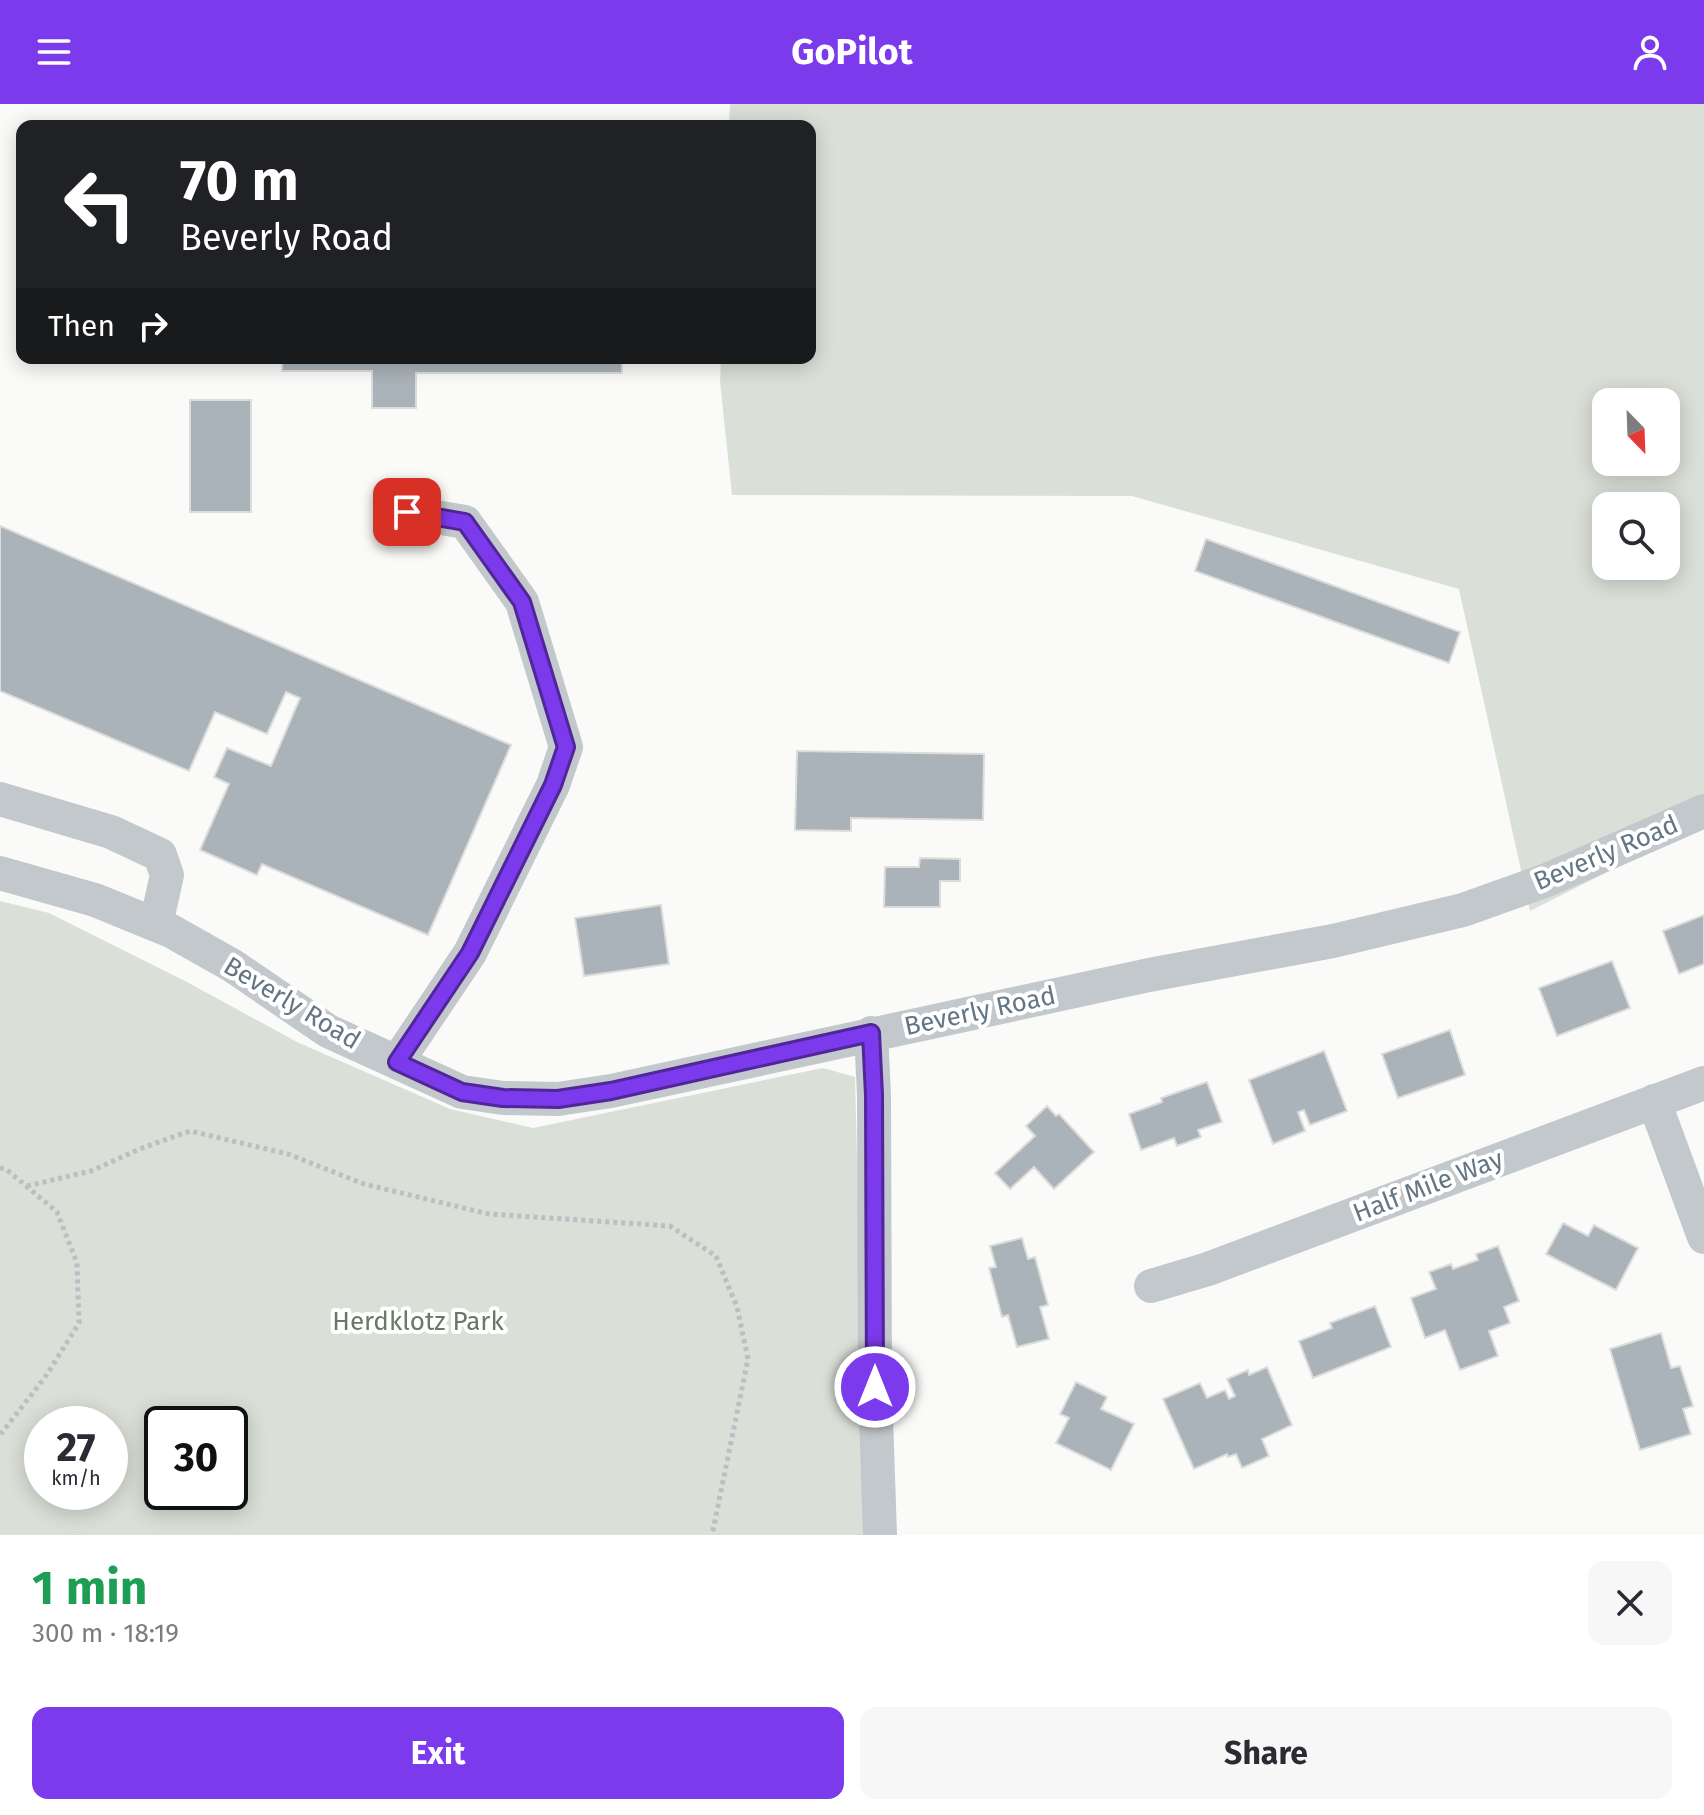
<!DOCTYPE html>
<html lang="en">
<head>
<meta charset="utf-8">
<style>
	body { margin:0; font-family:"Fira Sans",sans-serif; background:#f7f7f7; color:#2b2b33; height:100vh; display:flex; flex-direction:column; font-size:30px; white-space:nowrap }
	* { box-sizing:border-box; margin:0 }
	p { font-size:26px; color:#7c7c81 }
	.icon { flex:none; width:44px; height:44px; fill:none; stroke:currentColor; stroke-width:2; stroke-linecap:round; stroke-linejoin:round }
	.map { position:relative; height:1431px; overflow:hidden }
	.sheet { display:flex; flex-direction:column; background:#fff; flex:1 }
	.sheet>* { flex:none }
	.hud { position:absolute; left:16px; top:16px; width:800px; height:244px; border-radius:16px; box-shadow:0 4px 20px #0003; background:#202124; color:#fff; overflow:hidden }
	.needle { width:52px; rotate:157deg }
	.buttons { position:absolute; left:1592px; top:284px; display:grid; gap:16px }
	.buttons a { display:grid; place-items:center; width:88px; height:88px; border-radius:16px; background:#fff; box-shadow:0 4px 20px #0003; font-size:40px }
	.speed { position:absolute; left:24px; top:1302px; display:flex; gap:16px; font-size:40px; font-weight:700; text-align:center }
	.speed>* { display:grid; place-content:center; width:104px; height:104px; border-radius:50%; background:#fff; box-shadow:0 4px 20px #0003; line-height:1 }
	.speed small { font-size:20px; font-weight:400 }
	.speed .limit { border:4px solid #111; border-radius:12px; background:#fff; color:#111 }
	.pin { position:absolute; display:grid; place-items:center; width:68px; height:68px; color:#fff; margin:-34px; border-radius:16px; box-shadow:0 4px 12px #0006 }
	.me { position:absolute; width:88px; margin:-44px; rotate:0deg; stroke-linejoin:round; filter:drop-shadow(0 0 6px #0008) }
	.turn { display:flex; align-items:center; gap:28px; height:168px; padding:0 32px; font-size:36px }
	.turn .icon { width:104px; height:104px; stroke-width:2.5 }
	.turn b { display:block; font-size:56px; line-height:68px }
	.then { display:flex; align-items:center; height:76px; padding:0 32px; background:#0003; gap:16px; font-size:30px }
	.round { display:grid; place-items:center; flex:none; width:84px; height:84px; border-radius:16px; background:#f7f7f7 }
	.summary { display:flex; align-items:center; justify-content:space-between; height:136px; padding:0 32px }
	h1 { font-size:48px; font-weight:700; line-height:60px; color:#1e9e55 }
	.primary-button { display:flex; gap:16px; margin-top:auto; padding:16px 32px }
	.primary-button a { flex:1; height:92px; border-radius:16px; background:#7c3aed; color:#fff; font-size:32px; font-weight:700; line-height:92px; text-align:center }
	.primary-button a+a { background:#f7f7f7; color:#2b2b33 }
	header { display:flex; justify-content:space-between; align-items:center; height:104px; padding:0 32px; background:#7c3aed; color:#fff; font-size:36px; font-weight:700 }
	.map>svg:first-child { display:block }
	.green { fill:#dadfd7; fill-rule:evenodd }
	.building { fill:#aab3b9; stroke:#dcdcda; stroke-width:2 }
	.lines { fill:none; stroke-linecap:round; stroke-linejoin:round }
	.path { stroke:#bbbfc2; stroke-width:5; stroke-dasharray:4 4; stroke-linecap:butt }
	.minor { stroke:#c3c8cc; stroke-width:34 }
	.route-casing { stroke:#51269a; stroke-width:20 }
	.route { stroke:#7c3aed; stroke-width:14 }
	.labels { text-anchor:middle; dominant-baseline:central; stroke-width:8; stroke-linejoin:round; paint-order:stroke }
	.street-label { font-size:26px; fill:#657683; stroke:#fff }
	.park-label { font-size:26px; fill:#687a64; stroke:#fff }
</style>
</head>
<body>
<header><svg class="icon" aria-label="menu" viewBox="0 0 24 24"><path d="M4 6h16M4 12h16M4 18h16"/></svg>GoPilot<svg class="icon" aria-label="person" viewBox="0 0 24 24"><circle cx="12" cy="8" r="4"/><path d="M4 21q1-7 8-7t8 7"/></svg></header>
<div class="map">
<svg width="1704" height="1431" viewBox="0 0 1704 1431">
	<rect width="100%" height="100%" fill="#fafaf8"/>
	<path class="green" d="M730 0H1704V719L1530 807 1459 485 1132 392 732 391 720 277 721 254H810V22H729ZM1606 298H1666V358H1606ZM1606 402H1666V462H1606Z
		M0 797 49 809 185 877 297 938 450 1005 533 1024 823 964 855 973 866 1431H0ZM42 1320H110V1388H42ZM162 1320H230V1388H162Z"/>
	<path class="building" d="M282 254H622V269H416V304H372V267H282Z
		M190 296H251V408H190Z
		M0 422 511 641 428 831 262 760 257 771 200 746 229 680 214 673 227 644 271 662 300 594 286 588 267 630 215 608 189 667 0 587Z
		M1206 435 1460 528 1449 559 1195 467Z
		M797 647 984 650 983 716 851 714V727L795 726Z
		M920 754 960 755V777H940V803H884L885 763H919Z
		M661 801 669 860 584 872 575 814Z
		M1704 811V860L1679 870 1663 827Z
		M1612 857 1630 904 1557 932 1539 884Z
		M1450 926 1465 971 1398 994 1382 950Z
		M1324 947 1347 1007 1310 1021 1304 1006 1298 1008 1305 1027 1273 1040 1249 976Z
		M1207 978 1222 1018 1198 1026 1201 1033 1177 1042 1174 1034 1141 1046 1129 1010 1162 998 1161 994Z
		M1047 1002 1056 1012 1059 1010 1094 1048 1054 1085 1034 1063 1010 1085 995 1069 1035 1032 1026 1022Z
		M1563 1119 1588 1132 1594 1121 1638 1144 1616 1186 1546 1150Z
		M1022 1134 1028 1155 1035 1153 1048 1201 1040 1203 1049 1235 1017 1243 1008 1211 1002 1213 989 1164 996 1163 990 1142Z
		M1498 1142 1519 1197 1504 1203 1510 1219 1489 1227 1498 1252 1460 1266 1445 1226 1425 1234 1411 1194 1436 1185 1429 1168 1451 1160 1453 1165 1478 1156 1476 1150Z
		M1375 1202 1391 1243 1313 1274 1299 1237 1332 1224 1330 1219Z
		M1661 1229 1671 1264 1680 1262 1693 1302 1683 1305 1691 1330 1640 1346 1610 1245Z
		M1267 1263 1292 1321 1262 1335 1269 1352 1242 1364 1236 1350 1228 1353 1227 1350 1194 1365 1163 1295 1200 1279 1207 1294 1225 1286 1229 1295 1235 1292 1227 1275 1248 1266 1249 1271Z
		M1076 1278 1107 1293 1101 1305 1134 1320 1111 1366 1056 1339 1069 1314 1060 1310Z"/>
	<g class="lines">
		<path class="path" d="M0 1064 6 1065 57 1108 77 1159 79 1219 46 1272 0 1331
			M27 1082 91 1067 142 1044 190 1027 288 1050 364 1080 489 1110 670 1122 716 1152 737 1203 748 1255 712 1431"/>
		<path class="minor" d="M0 695 111 728 160 751 167 771 156 820
			M0 769 95 796 171 827 233 862 328 927 462 988 503 994 558 995 611 987 1149 871 1333 837 1463 806 1547 776 1704 707
			M871 929 874 991 875 1283 880 1431
			M397 958 470 849 553 681 566 643 522 498 465 418 407 408
			M1654 997 1704 1133
			M1151 1182 1208 1165 1704 979"/>
	</g>
	<g class="lines">
		<g class="route-casing">
			<path id="route" d="M407 408 465 418 522 498 566 643 553 681 470 849 397 958 462 988 503 994 558 995 611 987 871 929 874 991 875 1283"/>
		</g>
		<use href="#route" class="route"/>
	</g>
	<g class="labels">
		<g class="street-label">
			<text transform="translate(1606 749) rotate(-23)">Beverly Road</text>
			<text transform="translate(292 899) rotate(31)">Beverly Road</text>
			<text transform="translate(980 907) rotate(-12)">Beverly Road</text>
			<text transform="translate(1428 1082) rotate(-21)">Half Mile Way</text>
		</g>
		<g class="park-label">
			<text x="418" y="1217">Herdklotz Park</text>
		</g>
	</g>
</svg>
<div class="buttons">
<a><svg class="needle" viewBox="-14 -14 28 28"><path d="M0-13l5 13h-10z" fill="#e53935"/><path d="M0 13l5-13h-10z" fill="#7c7c81"/></svg></a>
<a><svg class="icon" aria-label="search" viewBox="0 0 24 24"><circle cx="10" cy="10" r="6"/><path d="M15 15l6 6"/></svg></a>
</div>
<div class="speed"><div>27<small>km/h</small></div><div class="limit">30</div></div>
<div class="pin" style="left:407px;top:408px;background:#d93025"><svg class="icon" aria-label="arrive" viewBox="0 0 24 24"><path d="M6 21V4h12l-3 4 3 4H6"/></svg></div>
<svg class="me" style="left:875px;top:1283px" viewBox="-20 -20 40 40"><circle r="17" fill="#7c3aed" stroke="#fff" stroke-width="3"/><path d="M0-11L8 9 0 5-8 9z" fill="#fff"/></svg>
<div class="hud">
<div class="turn"><svg class="icon" aria-label="left" viewBox="0 0 24 24"><path d="M17 20v-9H6M10 6l-5 5 5 5"/></svg><div><b>70 m</b>Beverly Road</div></div>
<div class="then">Then<svg class="icon" aria-label="right" viewBox="0 0 24 24"><path d="M7 20v-9h11M14 6l5 5-5 5"/></svg></div>
</div>
</div>
<section class="sheet">
<div class="summary"><div><h1>1 min</h1><p>300 m · 18:19</p></div><a class="round"><svg class="icon" aria-label="close" viewBox="0 0 24 24"><path d="M6 6l12 12M18 6L6 18"/></svg></a></div>
<div class="primary-button"><a>Exit</a><a>Share</a></div>
</section>
</body>
</html>
